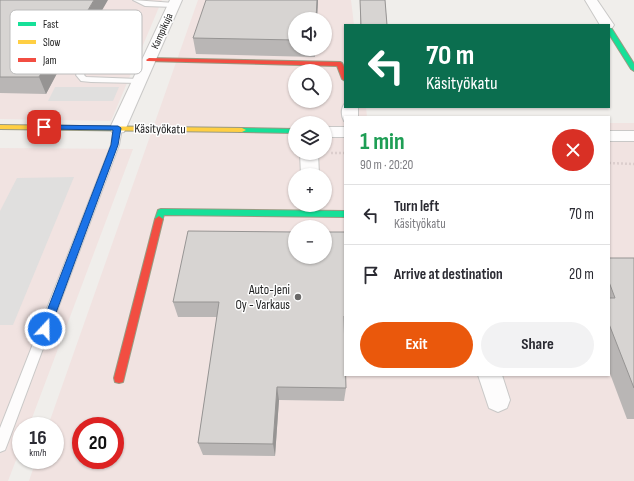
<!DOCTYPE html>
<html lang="en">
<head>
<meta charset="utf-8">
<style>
	body { margin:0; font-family:"Sofia Sans Condensed",sans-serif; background:#f2f2f3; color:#2b2b33; height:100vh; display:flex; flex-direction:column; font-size:15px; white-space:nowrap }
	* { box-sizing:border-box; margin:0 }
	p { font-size:13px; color:#7c7c81 }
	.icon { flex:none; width:22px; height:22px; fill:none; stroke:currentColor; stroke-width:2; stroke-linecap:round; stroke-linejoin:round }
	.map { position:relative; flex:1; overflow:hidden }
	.details { position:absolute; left:344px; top:116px; width:266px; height:260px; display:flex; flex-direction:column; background:#fff; border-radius:0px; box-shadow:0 1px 3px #0004 }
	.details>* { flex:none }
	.guide { position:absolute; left:344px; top:24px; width:266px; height:84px; border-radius:0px; box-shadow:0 1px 3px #0004; background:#0b6e4f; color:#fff; overflow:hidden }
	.fabs { position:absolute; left:288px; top:12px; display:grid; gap:8px }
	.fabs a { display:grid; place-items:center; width:44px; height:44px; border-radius:50%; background:#fff; box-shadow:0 1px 3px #0004; font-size:20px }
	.speed { position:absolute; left:12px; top:417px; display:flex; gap:8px; font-size:20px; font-weight:700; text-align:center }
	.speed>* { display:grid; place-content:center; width:52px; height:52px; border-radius:50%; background:#fff; box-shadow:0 1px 3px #0004; line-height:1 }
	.speed small { font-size:10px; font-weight:400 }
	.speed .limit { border:6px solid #d22; background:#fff; color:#111 }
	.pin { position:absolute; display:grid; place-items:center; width:34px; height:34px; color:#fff; margin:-17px; border-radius:8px; box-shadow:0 2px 6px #0006 }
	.me { position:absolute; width:44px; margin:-22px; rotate:21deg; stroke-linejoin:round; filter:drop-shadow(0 0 3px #0008) }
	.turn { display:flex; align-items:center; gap:14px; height:84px; padding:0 16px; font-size:18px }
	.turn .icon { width:52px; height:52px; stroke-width:2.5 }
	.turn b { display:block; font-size:28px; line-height:34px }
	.round { display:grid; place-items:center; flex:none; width:42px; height:42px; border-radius:21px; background:#f2f2f3 }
	.overview { display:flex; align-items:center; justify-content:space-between; height:68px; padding:0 16px }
	h1 { font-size:24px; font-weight:700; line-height:30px; color:#1e9e55 }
	.action { display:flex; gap:8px; margin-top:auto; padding:8px 16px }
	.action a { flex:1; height:46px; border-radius:24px; background:#ea580c; color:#fff; font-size:16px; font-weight:700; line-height:46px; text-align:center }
	.action a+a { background:#f2f2f3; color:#2b2b33 }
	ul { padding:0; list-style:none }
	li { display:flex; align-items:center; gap:12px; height:60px; padding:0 16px; border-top:1px solid #e1e1e2 }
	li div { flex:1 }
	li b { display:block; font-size:15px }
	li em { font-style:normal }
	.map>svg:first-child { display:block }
	.commercial { fill:#f1e3e1; fill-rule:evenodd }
	.parking { fill:#e0dfde }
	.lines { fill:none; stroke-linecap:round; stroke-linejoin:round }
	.lane-casing { stroke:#c9c8c7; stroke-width:2 }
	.street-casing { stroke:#c9c8c7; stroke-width:2 }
	.fast-casing { stroke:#999a82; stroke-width:2 }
	.slow-casing { stroke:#999a82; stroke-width:2 }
	.jam-casing { stroke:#999a82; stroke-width:2 }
	.path { stroke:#dccecd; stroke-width:2.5; stroke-dasharray:2 2; stroke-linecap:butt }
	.lane { fill:#fdfcfc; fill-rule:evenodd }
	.street { fill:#fdfcfc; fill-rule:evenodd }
	.fast { fill:#16e098; fill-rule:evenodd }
	.slow { fill:#ffcf43; fill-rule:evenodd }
	.jam { fill:#f24e42; fill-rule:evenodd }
	.wall { fill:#b9b6b5 }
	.shaded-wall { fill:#969493 }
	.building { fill:#d7d4d2; stroke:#969493 }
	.route { fill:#1a73e8; stroke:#114b97 }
	.poi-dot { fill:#6a6968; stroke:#fff; stroke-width:1.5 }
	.labels { text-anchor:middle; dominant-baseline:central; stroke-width:3; stroke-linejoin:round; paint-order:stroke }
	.far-street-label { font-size:11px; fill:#222; stroke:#fff }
	.street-label { font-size:13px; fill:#222; stroke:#fff }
	.poi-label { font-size:13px; fill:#222; stroke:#fff; text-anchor:end }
	.key { fill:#fff; stroke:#bdbdbd; stroke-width:1 }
	.key-label { font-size:11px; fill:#222 }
</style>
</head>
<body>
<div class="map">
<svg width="634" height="481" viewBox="0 0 634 481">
	<rect width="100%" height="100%" fill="#f0eeeb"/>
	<path class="commercial" d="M0 0H162L111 121 0 119Z
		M198 0H351L354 25H345V107H366L367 117H345V375H609V123H634V481H29L36 460H55V426H48ZM295 19H325V49H295ZM295 71H325V101H295ZM295 123H325V153H295ZM295 175H325V205H295ZM295 227H325V257H295ZM81 426H115V460H81Z
		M0 148 133 149 29 426H21V447L8 481H0Z"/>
	<path class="parking" d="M55 87H119L113 101H48Z
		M74 177 13 325H0V211L17 178Z"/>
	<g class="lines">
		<g class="lane-casing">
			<path id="lane" d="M133 0 174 3 177 5 174 7 145 6Z
				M87 54H93L94 56 84 75 86 77 139 79 143 81 139 83 91 82 81 81 76 75Z
				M118 125 122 128 119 145 7 445 5 450 0 452V428L111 145 114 128Z"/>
		</g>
		<g class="street-casing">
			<path id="street" d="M170 0H182L126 128 124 132 118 133 112 132 110 128Z
				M585 0H597L614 25 612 28H609V25H600Z
				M345 103V107H358V117H345L344 121C341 115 341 108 345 103Z
				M325 127H345V137H325Z
				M609 131H634V141H609Z
				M300 153H318L319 175H301Z
				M478 375H502L510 400 507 408 498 412 489 408Z"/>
		</g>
		<g class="fast-casing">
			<path id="fast" d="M609 27 612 29 634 64V71L631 69 609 34Z
				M239 128 295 129V133L242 132H239Z
				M161 209 345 211V217L164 215 162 221 159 222 155 219 158 210Z"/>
		</g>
		<g class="slow-casing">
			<path id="slow" d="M0 125 242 128 246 130 242 132 0 129Z"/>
		</g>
		<g class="jam-casing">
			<path id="jam" d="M149 58 340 62 342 63 345 69V81L342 79 337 66 147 61 146 60Z
				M159 216 163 219 124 378 123 382 119 383 115 382 114 378 155 219Z"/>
		</g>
		<path class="path" d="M331 153H345
			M609 163 634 164"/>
		<use href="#lane" class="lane"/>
		<use href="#street" class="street"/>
		<use href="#fast" class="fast"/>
		<use href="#slow" class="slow"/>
		<use href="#jam" class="jam"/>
	</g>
	<path class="wall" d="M0 0 102 11H120L124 26 113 48 71 47 46 94 0 93Z
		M318 0 317 19H295V49H315V57L196 54 193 38Z
		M360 0H385L387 25H360Z
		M345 232V330H344L346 388 344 401 279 400 275 456 203 455 198 443 217 317H178L173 302Z
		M609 258H634V419H627L609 371Z"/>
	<path class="shaded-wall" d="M94 0H108L93 26 88 10Z
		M317 0H318L317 19H316Z
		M120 11 124 26 113 48 107 32Z
		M65 31 71 47 46 94 39 77Z
		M277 387 279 400 275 456 273 444Z"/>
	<path class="building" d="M0 0H94L88 10 120 11 107 32 65 31 39 77H0Z
		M206 0H317L316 19H295V40L193 38Z
		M360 0H385L387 25H361Z
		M188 231 295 232V257H325V232H345V316H344L346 388 277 387 273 444 198 443 219 302H173Z
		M609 258H634V388L609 324V298H615L609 282Z"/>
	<path class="route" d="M41 125 118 126 121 128 118 145 50 329 49 333 45 334 41 333 40 329 111 145 113 130 44 129 40 127Z"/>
	<circle class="poi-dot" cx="298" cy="297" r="4"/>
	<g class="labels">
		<g class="far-street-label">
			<text transform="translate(162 31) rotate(-66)">Kampikuja</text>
		</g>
		<g class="street-label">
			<text transform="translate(160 129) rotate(1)">Käsityökatu</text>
		</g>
		<g class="poi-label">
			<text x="290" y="290">Auto-Jeni<tspan x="290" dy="15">Oy - Varkaus</tspan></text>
		</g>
	</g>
	<rect x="10" y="10" width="132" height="64" rx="6" class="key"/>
	<rect x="18" y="22" width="18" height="4" fill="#16e098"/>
	<rect x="18" y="40" width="18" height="4" fill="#ffcf43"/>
	<rect x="18" y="58" width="18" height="4" fill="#f24e42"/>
	<g class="key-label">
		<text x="43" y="28">Fast</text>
		<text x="43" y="46">Slow</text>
		<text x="43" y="64">Jam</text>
	</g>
</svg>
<div class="fabs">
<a><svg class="icon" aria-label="sound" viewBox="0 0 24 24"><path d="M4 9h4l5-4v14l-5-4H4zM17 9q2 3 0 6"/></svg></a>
<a><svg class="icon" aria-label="search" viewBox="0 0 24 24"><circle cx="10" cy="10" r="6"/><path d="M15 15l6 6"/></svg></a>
<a><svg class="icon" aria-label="layers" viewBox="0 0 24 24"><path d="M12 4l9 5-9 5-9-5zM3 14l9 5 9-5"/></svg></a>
<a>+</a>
<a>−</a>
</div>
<div class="speed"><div>16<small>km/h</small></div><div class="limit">20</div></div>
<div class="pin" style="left:44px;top:127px;background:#d93025"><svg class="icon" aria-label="arrive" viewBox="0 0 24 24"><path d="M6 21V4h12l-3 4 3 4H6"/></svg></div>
<svg class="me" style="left:45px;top:329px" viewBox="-20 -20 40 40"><circle r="17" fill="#1a73e8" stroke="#fff" stroke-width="3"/><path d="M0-11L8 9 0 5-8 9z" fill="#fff"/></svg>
<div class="guide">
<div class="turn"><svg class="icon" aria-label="left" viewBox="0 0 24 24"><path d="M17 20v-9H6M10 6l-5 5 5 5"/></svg><div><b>70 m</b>Käsityökatu</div></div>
</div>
<section class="details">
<div class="overview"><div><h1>1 min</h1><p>90 m · 20:20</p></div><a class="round" style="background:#d93025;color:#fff"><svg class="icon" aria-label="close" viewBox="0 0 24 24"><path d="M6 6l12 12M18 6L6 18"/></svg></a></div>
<ul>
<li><svg class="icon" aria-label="left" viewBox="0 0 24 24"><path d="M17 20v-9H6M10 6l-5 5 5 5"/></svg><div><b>Turn left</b><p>Käsityökatu</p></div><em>70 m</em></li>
<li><svg class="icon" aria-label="arrive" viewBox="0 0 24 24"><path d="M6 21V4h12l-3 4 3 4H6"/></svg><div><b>Arrive at destination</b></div><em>20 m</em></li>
</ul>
<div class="action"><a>Exit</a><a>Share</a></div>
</section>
</div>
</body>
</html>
